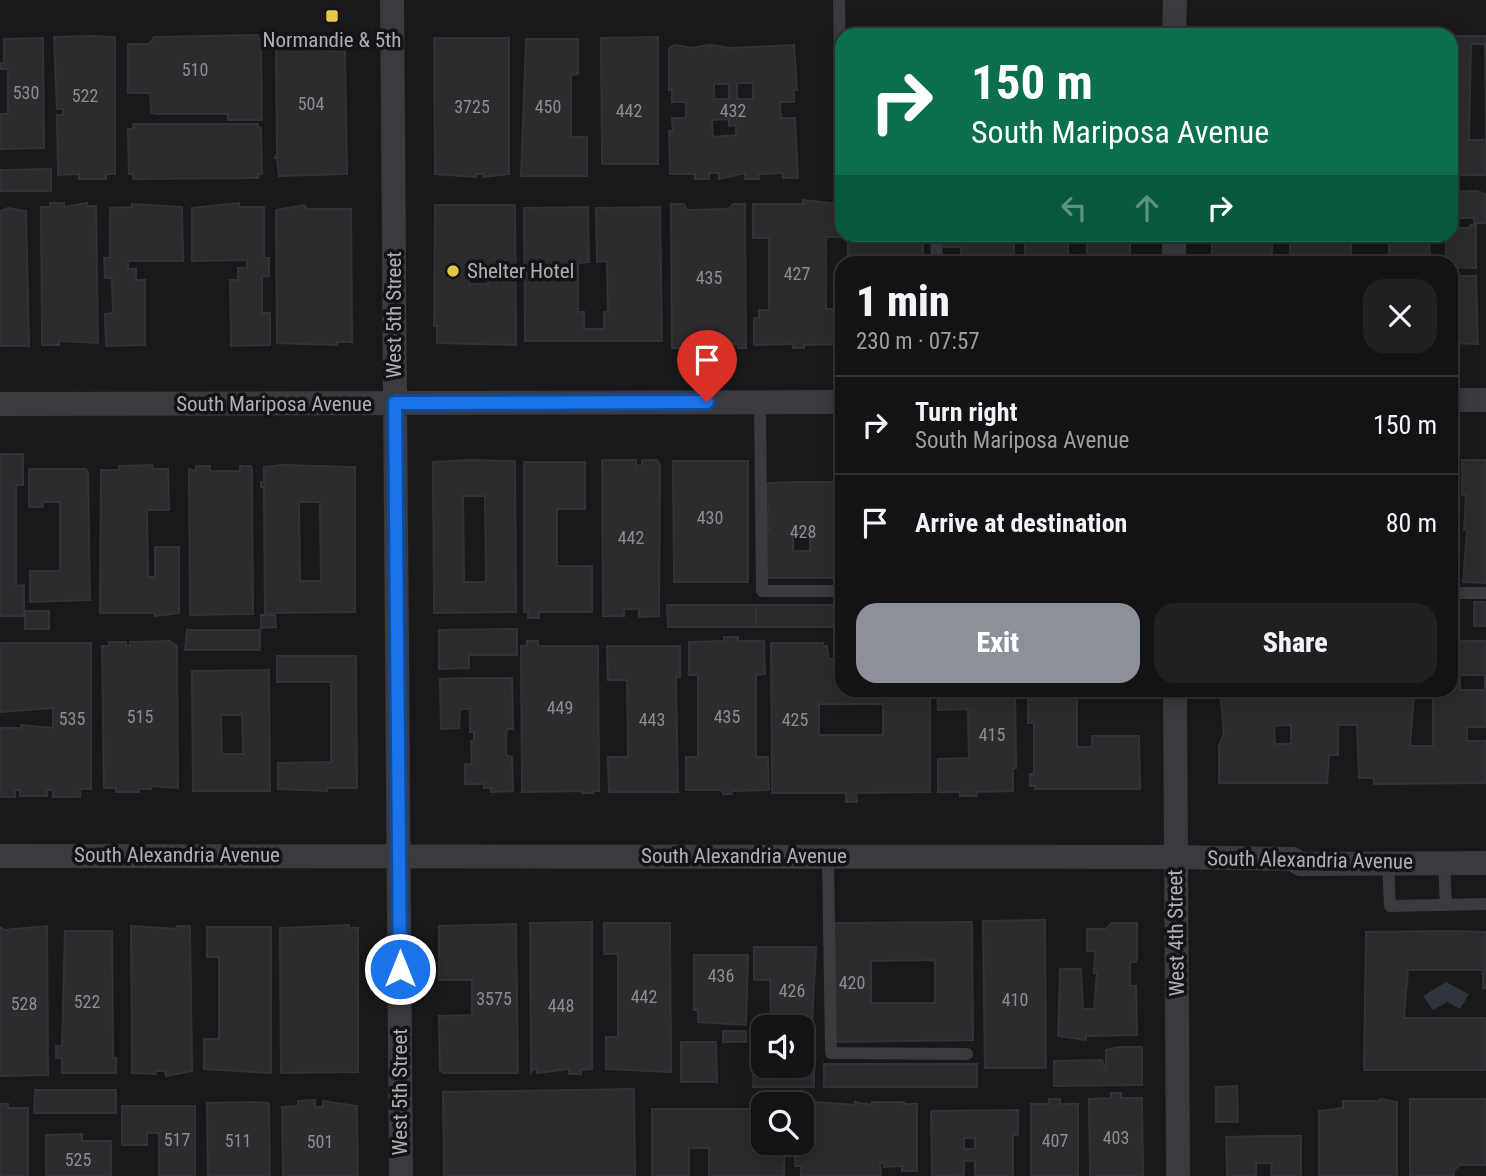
<!DOCTYPE html>
<html lang="en">
<head>
<meta charset="utf-8">
<style>
	body { margin:0; font-family:"Roboto Condensed",sans-serif; background:#202022; color:#f1f3f6; height:100vh; display:flex; flex-direction:column; font-size:26px; white-space:nowrap }
	* { box-sizing:border-box; margin:0 }
	p { font-size:23px; color:#9d9ea0 }
	.icon { flex:none; width:38px; height:38px; fill:none; stroke:currentColor; stroke-width:2; stroke-linecap:round; stroke-linejoin:round }
	.map { position:relative; flex:1; overflow:hidden }
	.sheet { position:absolute; left:835px; top:256px; width:623px; height:441px; display:flex; flex-direction:column; background:#131214; border-radius:21px; box-shadow:0 4px 18px #0003,0 0 0 2px #323234 }
	.sheet>* { flex:none }
	.banner { position:absolute; left:835px; top:28px; width:623px; height:214px; border-radius:21px; box-shadow:0 4px 18px #0003,0 0 0 2px #323234; background:#0b6e4f; color:#fff; overflow:hidden }
	.fabs { position:absolute; left:751px; top:1015px; display:grid; gap:14px }
	.fabs a { display:grid; place-items:center; width:63px; height:63px; border-radius:14px; background:#131214; box-shadow:0 4px 18px #0003,0 0 0 2px #323234; font-size:35px }
	.pin { position:absolute; display:grid; place-items:center; width:60px; height:60px; color:#fff; margin:-72px -30px; border-radius:50% 50% 50% 0; rotate:-45deg; box-shadow:0 0 7px #0007 }
	.pin .icon { rotate:45deg }
	.me { position:absolute; width:77px; margin:-38px; rotate:0deg; stroke-linejoin:round; filter:drop-shadow(0 0 5px #0008) }
	.turn { display:flex; align-items:center; gap:24px; height:147px; padding:0 21px; font-size:32px }
	.turn .icon { width:91px; height:91px; stroke-width:2.5 }
	.turn b { display:block; font-size:49px; line-height:60px }
	.lanes { display:flex; align-items:center; height:66px; padding:0 21px; background:#0003; justify-content:center; gap:35px; direction:ltr }
	.lanes .off { opacity:.35 }
	.round { display:grid; place-items:center; flex:none; width:74px; height:74px; border-radius:21px; background:#202022 }
	.overview { display:flex; align-items:center; justify-content:space-between; height:119px; padding:0 21px }
	h1 { font-size:42px; font-weight:800; line-height:52px }
	.cta { display:flex; gap:14px; margin-top:auto; padding:14px 21px }
	.cta a { flex:1; height:80px; border-radius:21px; background:#8c9099; color:#fff; font-size:28px; font-weight:800; line-height:80px; text-align:center }
	.cta a+a { background:#202022; color:#f1f3f6 }
	ul { padding:0; list-style:none }
	li { display:flex; align-items:center; gap:21px; height:98px; padding:0 21px; border-top:2px solid #323234 }
	li div { flex:1 }
	li b { display:block; font-size:26px }
	li em { font-style:normal }
	.map>svg:first-child { display:block }
	.water { fill:#2f353d }
	.building { fill:#2c2b2e; stroke:#333236; stroke-width:2; fill-rule:evenodd }
	.lines { fill:none; stroke-linecap:round; stroke-linejoin:round }
	.service { stroke:#3a3a3f; stroke-width:12 }
	.minor { stroke:#3a3a3f; stroke-width:24 }
	.route-casing { stroke:#114b97; stroke-width:18 }
	.route { stroke:#1a73e8; stroke-width:12 }
	.poi-dot { fill:#e2c748; stroke:#141315; stroke-width:2.5 }
	.labels { text-anchor:middle; dominant-baseline:central; stroke-width:7; stroke-linejoin:round; paint-order:stroke }
	.number-label { font-size:18px; fill:#8b8c96 }
	.poi-label { font-size:21px; fill:#acaeb9; stroke:#141315 }
	.street-label { font-size:21px; fill:#acaeb9; stroke:#141315 }
</style>
</head>
<body>
<div class="map">
<svg width="1486" height="1176" viewBox="0 0 1486 1176">
	<rect width="100%" height="100%" fill="#19181a"/>
	<path class="water" d="M1446 982 1469 994 1460 1009 1447 1002 1433 1010 1423 996Z"/>
	<path class="building" d="M258 35V39H261L262 120H228V114H155L151 112 150 93H128V44H150L154 37Z
		M90 36 115 37V174H106V179H79V174L58 175 57 115H63V109H57L54 37Z
		M1451 36H1486V175H1451ZM1471 44H1485L1486 140H1469Z
		M658 37V164H602L601 38Z
		M43 38 44 148 0 149V114H8V69H0V63H4V39Z
		M434 38H509V174L483 177V174H476V177L435 174Z
		M526 39H578V74L571 75V137H587V176H521Z
		M321 44V50L345 52 347 174 279 176 277 158H275L277 153 276 48Z
		M674 45 693 48 707 45 710 49V45L731 48 794 45 797 90H794V102H780L781 118H795L798 178H783V173L759 174V179H745V173L719 179V173H709V179H695V174H670L669 131H673L672 118H686V102H672V90H669V49ZM737 83H753V99H737ZM714 84H729V99H714ZM729 119V126L736 125V135L713 137 712 120Z
		M133 124H258V128H261L262 174H258V178L133 179V174H129L128 129H133Z
		M51 169V191H0V170Z
		M1476 191 1486 194V223H1474V218H1451V192Z
		M803 200 840 204 841 237H826V309H837V317H841V344L804 345V348H793V344L754 345V318H759V310H769V238H753V204H803Z
		M50 203H64V207L87 203V206H96L98 343 59 341V345H42L41 207H50Z
		M239 203V207H264V258H269V276L262 277V313H270V345L231 346 230 280H238V268H247V260L192 261V208Z
		M132 204 182 207 183 261H128V269H136V280H145V345L106 346 105 314 113 313 112 278H105L104 258H110V208L132 207Z
		M671 204H684L687 210 728 209 733 204H745L746 348H738V344L686 345V348H672Z
		M304 205 307 209H351L352 342H337V345L277 343 276 210Z
		M435 205H515L516 345 437 343V326H434ZM471 265H488V284H469Z
		M588 207 589 262 578 263V312H584V329H604V312H608L607 261 597 262 596 208 660 207 662 341H525L524 208Z
		M8 208 26 211 29 346H0V211Z
		M1470 225H1476V268L1451 267V262H1446V234H1451V228H1470Z
		M848 234H923V262H848Z
		M940 234H1014V262H961V247H940Z
		M1025 234H1068V262H1025Z
		M1087 234H1130V262H1087Z
		M1212 234H1272V262H1212Z
		M1290 234H1351V262H1290Z
		M1360 234H1429L1430 262H1389V241H1360Z
		M1451 276H1476L1478 344 1451 343V320H1455Z
		M0 454H23V485H16V586L24 585V616H0Z
		M470 460 515 461 516 612 434 613 433 462ZM463 496H485L486 582H464Z
		M602 460H636V466L642 465V460H657L660 465 659 616 639 617V609H624V616H603Z
		M1462 460H1486V583L1463 582 1467 530H1464L1466 495H1462Z
		M673 461H748V582H674Z
		M524 462H585V509H557V566H592V612H539V618H528V612H524Z
		M152 465 153 469H168L169 510H147L148 577H155V547H179V613L155 616V613H100L101 470H119V466Z
		M282 465 355 467V612L265 613 264 487H261V482H264V467ZM299 502H320L321 581H300Z
		M196 466H210V471H240V466H251L252 469 253 614 190 615 189 469 196 471Z
		M29 469H86L88 473 90 600 30 602V571H60V502H43V507H29Z
		M797 482H837V508H834V518L837 527 834 530 838 531V557L841 562 838 578H767L766 531 769 530 766 522 769 508H766V483ZM793 534H810V551H793Z
		M1474 602H1486V626H1474Z
		M667 605H756V627H668Z
		M756 605H842V627H756Z
		M25 611H49V629H25Z
		M261 615H275L276 627 261 628Z
		M517 629V655H469V668L439 669V630Z
		M187 630H260V650H185Z
		M724 637H738V641H764L765 674 756 675V757H768L769 790 732 791V794H723L722 790H686V757H698V675H689V642L724 641Z
		M170 641 177 646 178 788 151 786V789H139V792H116V788H104L102 646H109V642H126V646H130V642Z
		M527 641H538V646H598L599 791H593V793H582V791L522 792 521 646H527Z
		M1451 641H1486V727H1467V741H1486V783L1374 784V778H1359L1357 725H1338V755H1329L1327 783H1219V746L1224 733 1220 690H1451ZM1460 675H1485V690H1460ZM1414 696H1433V746H1410ZM1291 725V744H1275L1274 726Z
		M0 643H91V789H80V797H53V790H47V796H20V790H15V797H0V728H21V725L53 728V708L0 712Z
		M771 643H823V646H827L829 659H842V690H930V792L856 793 857 802H846V793H772ZM819 704H883V735H819Z
		M607 646H680V677H676L678 792H609L608 757H628L627 680H608Z
		M277 656H356L357 788H327V791L278 789V763L331 762V682H277Z
		M269 670 270 791H193L192 671ZM221 715H242L243 754H222Z
		M468 678H512L513 729H507L506 737V755L512 757 513 791 491 792V788H484V784H465V764H472L471 741H474V732H470V709H460L459 728 441 729 440 679Z
		M937 690H1015L1016 768H1013V791L976 792 977 796H960V792H938V759L969 758 968 709 938 710Z
		M1034 690H1077V747H1092V736H1139L1140 789H1035V786H1030V774H1034V723H1028V700H1034Z
		M1045 920 1046 1068H985L983 921Z
		M592 922V1069L581 1070V1074H569V1069L537 1073V1069H533L531 1072 530 923Z
		M972 922 973 1040 833 1042 832 923ZM935 960V1003H871V961Z
		M604 923H670L671 1072 606 1069V1037H618V954H604Z
		M1112 923H1137V958L1136 962H1130V986H1136L1137 1035 1086 1036V1040L1058 1036 1060 969H1081L1083 1009H1094L1097 973H1094L1095 951H1087V929H1105Z
		M516 924 518 1073H443L440 1070 439 1016 472 1015V980H439V926Z
		M349 925V928H358V1072L281 1073 280 928Z
		M47 926 48 1075 0 1076V927L4 930Z
		M131 926 177 929V926H190L192 1071 166 1076 165 1071H156V1074L132 1073Z
		M207 927H271V1073L204 1069V1039H219V957H207Z
		M65 931H112L113 1058H116V1073H62V1058H56V1046H62Z
		M1452 931 1486 932V988L1483 989V970H1408L1404 1018H1486V1070H1364L1366 932Z
		M754 947H816L812 1025H797V1027L771 1025 770 980H754Z
		M694 955H748L746 1025 698 1022V1010H694Z
		M723 1031H746V1042H723Z
		M681 1042H716L717 1082H681Z
		M1118 1047H1142V1085L1054 1086V1061L1102 1060 1106 1072V1050Z
		M814 1059V1087H753L754 1061 763 1060V1066H802V1060Z
		M824 1064H977V1087H824Z
		M1237 1086 1238 1122H1216V1087Z
		M634 1089 635 1176H444L443 1092Z
		M35 1090H116V1113H34Z
		M1111 1093H1121V1098H1142L1143 1176H1090L1089 1099 1111 1098Z
		M1049 1099H1060V1104H1078V1176H1031V1104H1049Z
		M1380 1099 1397 1102V1176H1319V1111L1343 1108V1101H1380Z
		M1410 1099H1486V1165H1460L1454 1170V1176H1410Z
		M315 1100V1107H323V1101L357 1106 358 1176H283L282 1107 298 1106V1101Z
		M254 1102 269 1103 270 1176H208L207 1103Z
		M814 1102 855 1105V1102L872 1105V1102H904V1104H917V1171H902V1166L884 1167V1163H880L881 1176H801V1166H795V1150L796 1143H802V1105H814Z
		M0 1104H8V1108H28V1176H0Z
		M122 1106H195V1176H159V1133H147V1145H122Z
		M652 1109H763V1143H784V1176H709V1148H689V1176H652Z
		M1018 1110V1135H1013V1176H975V1161H964V1175L932 1176 931 1111ZM964 1138H975V1149H964Z
		M82 1134V1141H111V1176H46V1135Z
		M1269 1136H1301V1176H1271L1272 1163H1256V1176H1227L1226 1137Z"/>
	<g class="lines">
		<path class="service" d="M839 0 841 161
			M936 234 937 262
			M760 402 762 591H837
			M1451 593H1486
			M828 856 831 1053 967 1054
			M1388 863 1390 906 1486 904
			M1444 863 1446 905"/>
		<path class="minor" d="M392 0 401 1176
			M1174 35 1175 0
			M1174 234V262
			M1451 400H1486
			M0 404 842 402
			M1175 690 1178 1176
			M0 856 1175 857 1293 859 1300 864 1486 863"/>
	</g>
	<g class="lines">
		<g class="route-casing">
			<path id="route" d="M400 969 395 403 707 402"/>
		</g>
		<use href="#route" class="route"/>
	</g>
	<g class="poi-dot">
		<rect x="325" y="9" width="14" height="14" rx="3.5"/>
		<circle cx="453" cy="271" r="7"/>
	</g>
	<g class="labels">
		<g class="number-label">
			<text x="195" y="69">510</text>
			<text x="26" y="92">530</text>
			<text x="85" y="95">522</text>
			<text x="311" y="103">504</text>
			<text x="472" y="106">3725</text>
			<text x="548" y="106">450</text>
			<text x="629" y="110">442</text>
			<text x="733" y="110">432</text>
			<text x="797" y="273">427</text>
			<text x="709" y="277">435</text>
			<text x="710" y="517">430</text>
			<text x="803" y="531">428</text>
			<text x="631" y="537">442</text>
			<text x="560" y="707">449</text>
			<text x="140" y="716">515</text>
			<text x="727" y="716">435</text>
			<text x="72" y="718">535</text>
			<text x="652" y="719">443</text>
			<text x="795" y="719">425</text>
			<text x="992" y="734">415</text>
			<text x="721" y="975">436</text>
			<text x="852" y="982">420</text>
			<text x="792" y="990">426</text>
			<text x="644" y="996">442</text>
			<text x="494" y="998">3575</text>
			<text x="1015" y="999">410</text>
			<text x="87" y="1001">522</text>
			<text x="24" y="1003">528</text>
			<text x="561" y="1005">448</text>
			<text x="1116" y="1137">403</text>
			<text x="177" y="1139">517</text>
			<text x="238" y="1140">511</text>
			<text x="1055" y="1140">407</text>
			<text x="320" y="1141">501</text>
			<text x="78" y="1159">525</text>
		</g>
		<g class="poi-label">
			<text x="332" y="40">Normandie &amp; 5th</text>
			<text x="467" y="271" text-anchor="start">Shelter Hotel</text>
		</g>
		<g class="street-label">
			<text transform="translate(394 315) rotate(-90)">West 5th Street</text>
			<text x="274" y="404">South Mariposa Avenue</text>
			<text x="177" y="855">South Alexandria Avenue</text>
			<text x="744" y="856">South Alexandria Avenue</text>
			<text transform="translate(1310 860) rotate(1)">South Alexandria Avenue</text>
			<text transform="translate(1176 933) rotate(-91)">West 4th Street</text>
			<text transform="translate(400 1092) rotate(-90)">West 5th Street</text>
		</g>
	</g>
</svg>
<div class="fabs">
<a><svg class="icon" aria-label="sound" viewBox="0 0 24 24"><path d="M4 9h4l5-4v14l-5-4H4zM17 9q2 3 0 6"/></svg></a>
<a><svg class="icon" aria-label="search" viewBox="0 0 24 24"><circle cx="10" cy="10" r="6"/><path d="M15 15l6 6"/></svg></a>
</div>
<div class="pin" style="left:707px;top:402px;background:#d93025"><svg class="icon" aria-label="arrive" viewBox="0 0 24 24"><path d="M6 21V4h12l-3 4 3 4H6"/></svg></div>
<svg class="me" style="left:400px;top:969px" viewBox="-20 -20 40 40"><circle r="17" fill="#1a73e8" stroke="#fff" stroke-width="3"/><path d="M0-11L8 9 0 5-8 9z" fill="#fff"/></svg>
<div class="banner">
<div class="turn"><svg class="icon" aria-label="right" viewBox="0 0 24 24"><path d="M7 20v-9h11M14 6l5 5-5 5"/></svg><div><b>150 m</b>South Mariposa Avenue</div></div>
<div class="lanes"><svg class="icon off" aria-label="left" viewBox="0 0 24 24"><path d="M17 20v-9H6M10 6l-5 5 5 5"/></svg><svg class="icon off" aria-label="ahead" viewBox="0 0 24 24"><path d="M12 20V5M6 11l6-6 6 6"/></svg><svg class="icon" aria-label="right" viewBox="0 0 24 24"><path d="M7 20v-9h11M14 6l5 5-5 5"/></svg></div>
</div>
<section class="sheet">
<div class="overview"><div><h1>1 min</h1><p>230 m · 07:57</p></div><a class="round"><svg class="icon" aria-label="close" viewBox="0 0 24 24"><path d="M6 6l12 12M18 6L6 18"/></svg></a></div>
<ul>
<li><svg class="icon" aria-label="right" viewBox="0 0 24 24"><path d="M7 20v-9h11M14 6l5 5-5 5"/></svg><div><b>Turn right</b><p>South Mariposa Avenue</p></div><em>150 m</em></li>
<li><svg class="icon" aria-label="arrive" viewBox="0 0 24 24"><path d="M6 21V4h12l-3 4 3 4H6"/></svg><div><b>Arrive at destination</b></div><em>80 m</em></li>
</ul>
<div class="cta"><a>Exit</a><a>Share</a></div>
</section>
</div>
</body>
</html>
